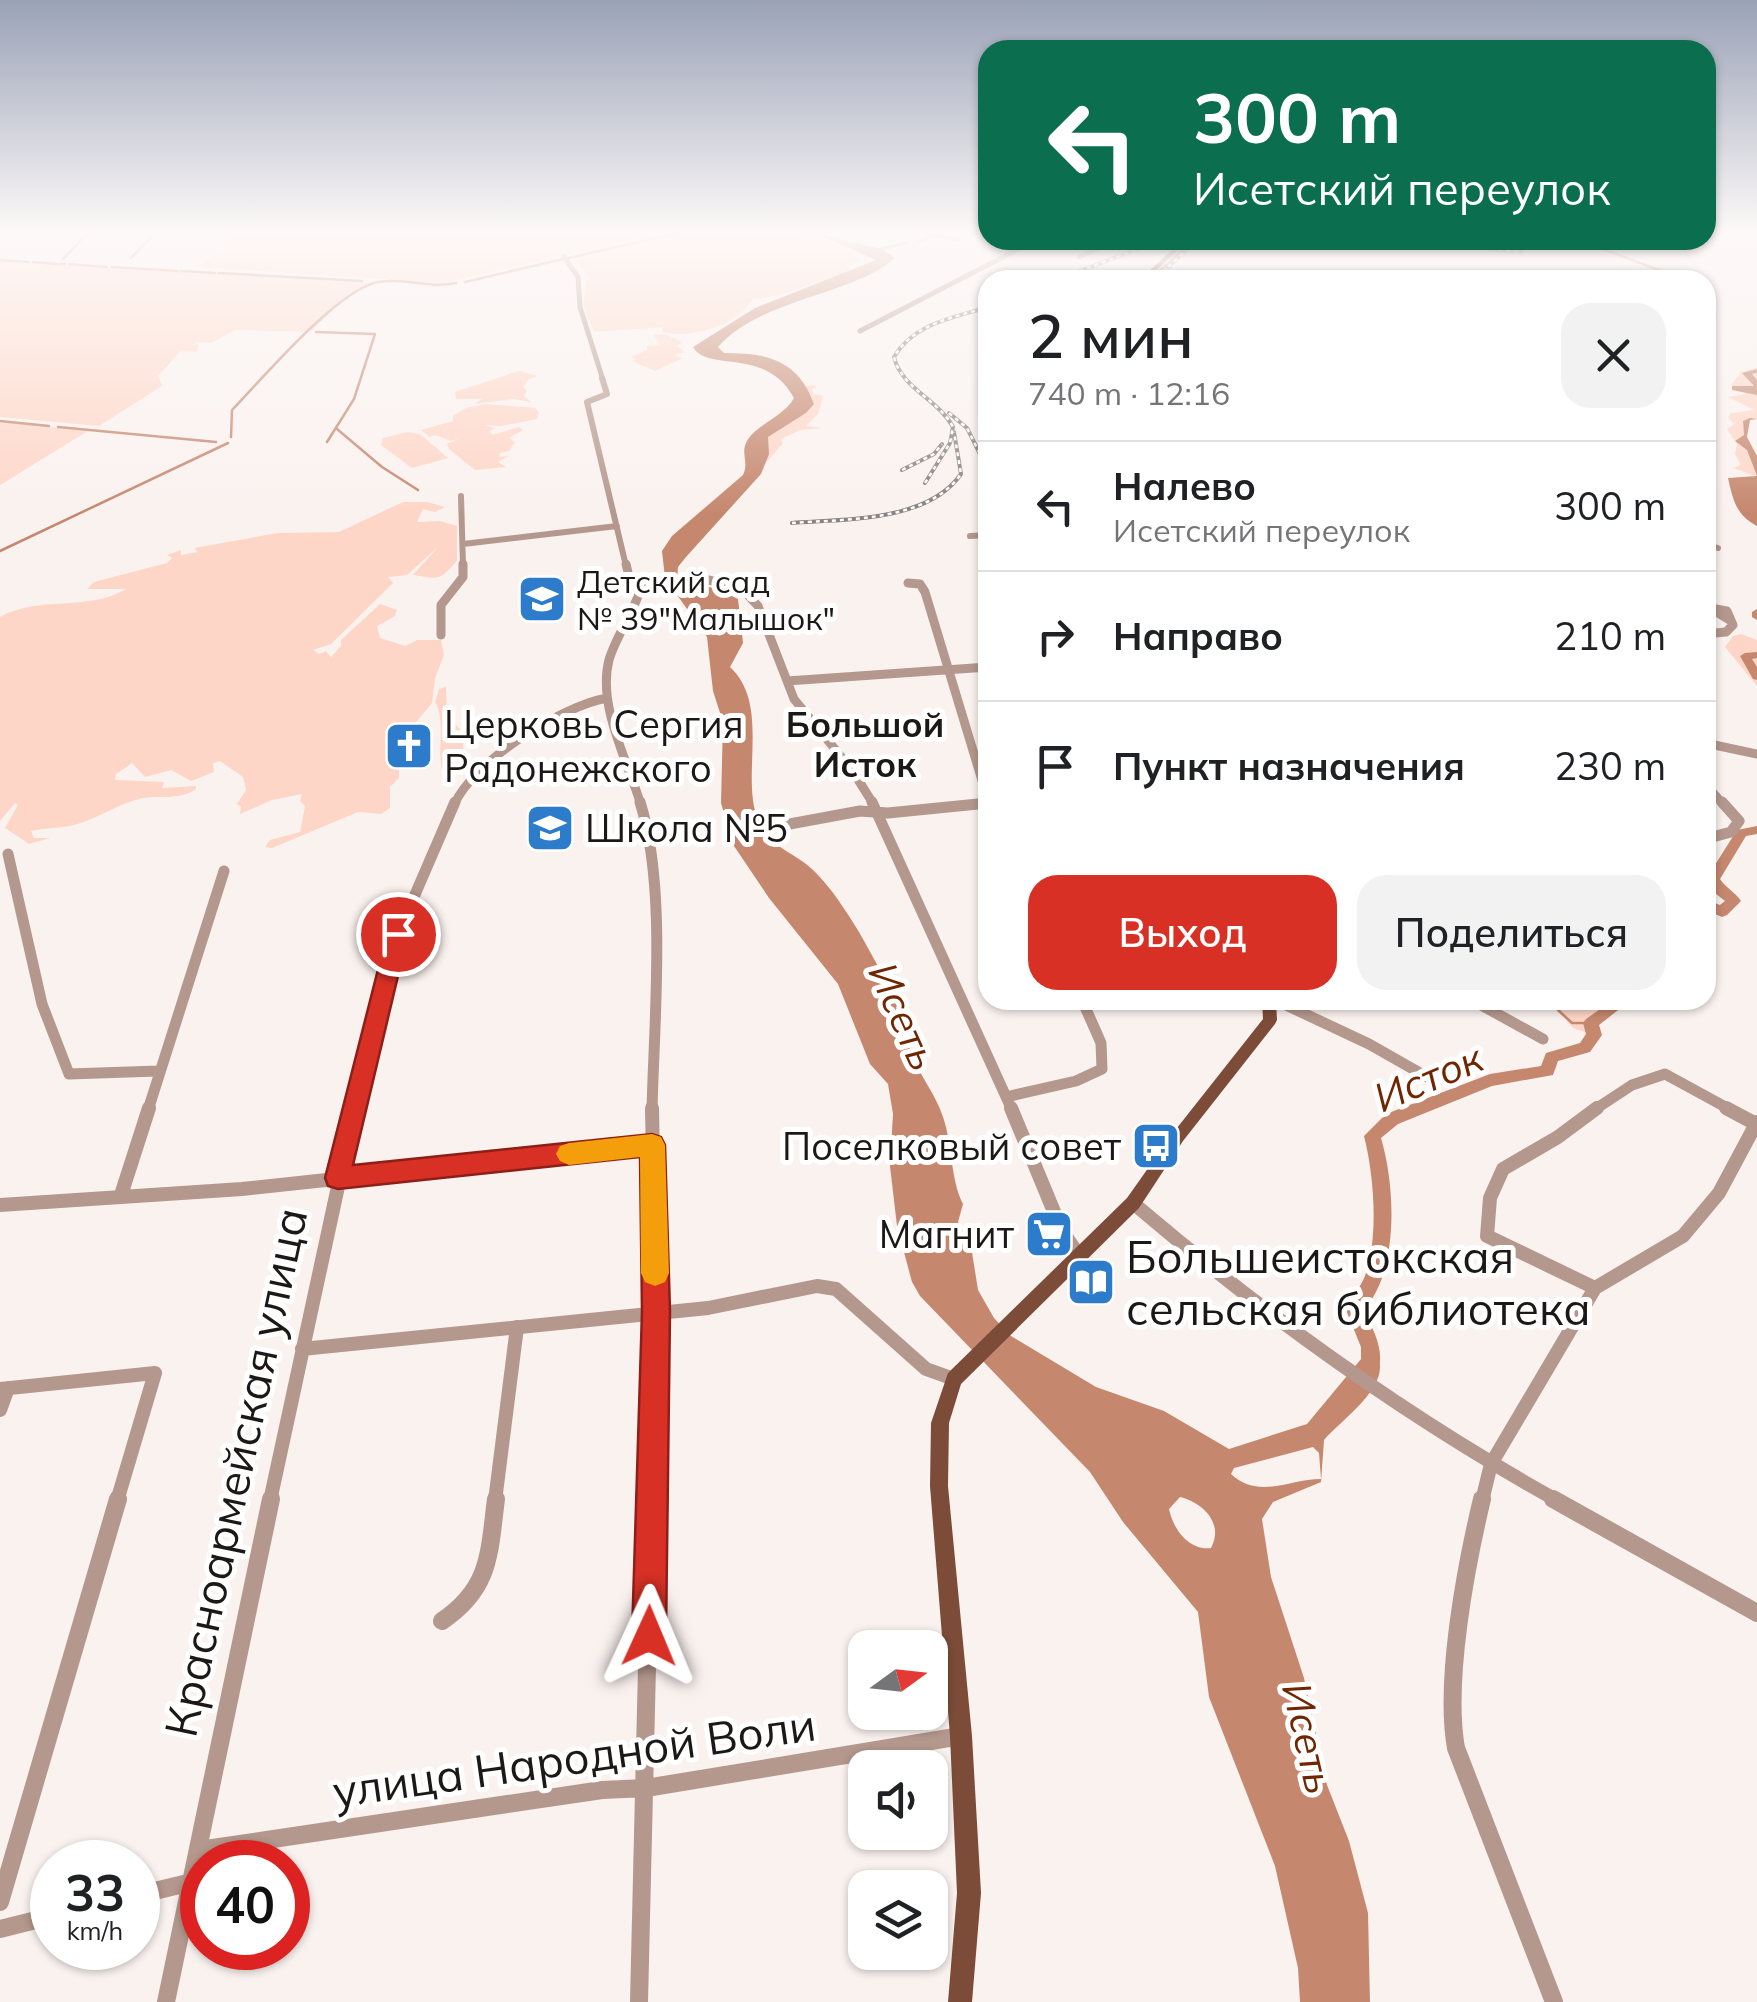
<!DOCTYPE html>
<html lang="ru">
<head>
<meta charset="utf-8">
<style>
	body { margin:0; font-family:Mulish,sans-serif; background:#f2f2f2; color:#202124; height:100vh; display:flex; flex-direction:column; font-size:38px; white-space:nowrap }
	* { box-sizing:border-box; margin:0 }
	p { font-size:32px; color:#757577 }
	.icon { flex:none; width:55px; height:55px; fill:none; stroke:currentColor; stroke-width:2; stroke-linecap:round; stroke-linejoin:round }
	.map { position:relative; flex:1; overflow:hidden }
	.details { position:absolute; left:978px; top:270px; width:738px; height:740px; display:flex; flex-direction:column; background:#fff; border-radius:30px; box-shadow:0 2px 8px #0004 }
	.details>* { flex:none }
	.top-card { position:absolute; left:978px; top:40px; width:738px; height:210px; border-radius:30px; box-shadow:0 2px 8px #0004; background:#0b6e4f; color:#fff; overflow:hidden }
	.needle { width:65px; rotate:75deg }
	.buttons { position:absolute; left:848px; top:1630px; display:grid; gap:20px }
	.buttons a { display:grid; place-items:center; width:100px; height:100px; border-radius:20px; background:#fff; box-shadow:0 2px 8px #0004; font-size:50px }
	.speed { position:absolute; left:30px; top:1840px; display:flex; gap:20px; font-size:50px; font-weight:700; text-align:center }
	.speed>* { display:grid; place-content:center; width:130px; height:130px; border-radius:50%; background:#fff; box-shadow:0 2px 8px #0004; line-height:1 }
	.speed small { font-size:25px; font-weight:400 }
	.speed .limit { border:15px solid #d22; background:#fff; color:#111 }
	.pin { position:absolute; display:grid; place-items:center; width:85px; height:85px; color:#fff; margin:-42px; border:5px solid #fff; border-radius:50%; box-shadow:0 2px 10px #0007 }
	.me { position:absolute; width:110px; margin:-55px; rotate:1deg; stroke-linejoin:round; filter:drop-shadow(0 0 8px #0008) }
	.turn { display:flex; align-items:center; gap:35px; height:210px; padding:0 50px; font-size:45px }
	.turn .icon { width:130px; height:130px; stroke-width:2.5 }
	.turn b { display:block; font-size:70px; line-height:85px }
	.round { display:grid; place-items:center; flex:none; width:105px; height:105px; border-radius:30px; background:#f2f2f2 }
	.headline { display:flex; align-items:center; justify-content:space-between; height:170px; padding:0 50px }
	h1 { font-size:60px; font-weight:600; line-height:75px }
	.cta { display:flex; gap:20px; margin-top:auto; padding:20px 50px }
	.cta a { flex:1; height:115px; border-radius:30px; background:#d93025; color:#fff; font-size:40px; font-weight:600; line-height:115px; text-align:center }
	.cta a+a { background:#f2f2f2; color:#202124 }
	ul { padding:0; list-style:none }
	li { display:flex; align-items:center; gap:30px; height:130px; padding:0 50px; border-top:2px solid #e0e0e0 }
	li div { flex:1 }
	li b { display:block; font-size:38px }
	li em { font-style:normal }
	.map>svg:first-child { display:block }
	.green { fill:#fed6c7 }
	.water { fill:#c5876e; fill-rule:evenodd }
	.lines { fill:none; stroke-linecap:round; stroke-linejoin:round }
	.stream { stroke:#c5876e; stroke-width:2.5 }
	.river { fill:#c5876e; fill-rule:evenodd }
	.minor-far5 { stroke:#b5988d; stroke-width:5 }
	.minor-far4 { stroke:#b5988d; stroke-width:6 }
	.minor-far3 { stroke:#b5988d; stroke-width:9 }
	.minor-far2 { stroke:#b5988d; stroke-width:11 }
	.minor-far1 { stroke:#b5988d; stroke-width:14 }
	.minor { stroke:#b5988d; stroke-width:18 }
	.major { fill:#7d4c39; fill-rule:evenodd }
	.rail-casing { stroke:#87817f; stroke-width:4 }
	.rail { stroke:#fff; stroke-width:2.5; stroke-dasharray:4; stroke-linecap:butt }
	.route { fill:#d93025; stroke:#8d1f18; stroke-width:2.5 }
	.slow { fill:#f59e0b }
	.labels { text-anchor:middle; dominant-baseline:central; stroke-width:10; stroke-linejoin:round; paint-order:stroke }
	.far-poi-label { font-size:32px; fill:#1b1817; stroke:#fff; text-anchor:start }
	.far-quarter-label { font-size:35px; font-weight:bold; fill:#1b1817; stroke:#fff }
	.poi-label { font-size:38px; fill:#1b1817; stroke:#fff; text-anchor:start }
	.water-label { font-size:40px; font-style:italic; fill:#702600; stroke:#fff }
	.near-poi-label { font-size:45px; fill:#1b1817; stroke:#fff; text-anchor:start }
	.near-street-label { font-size:45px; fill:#1b1817; stroke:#fff }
</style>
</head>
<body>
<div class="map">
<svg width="1757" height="2002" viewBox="0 0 1757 2002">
	<rect width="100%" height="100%" fill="#faf2ef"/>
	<path class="green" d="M232 234H655L656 235 444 283 196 267 230 247Z
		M681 234H798L807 240 813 239 805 234 825 238 819 239 858 254 855 256 861 261 846 264 852 270C819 280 787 297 753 299 736 326 693 339 662 332L663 327 594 332 583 305 586 280 591 279 575 259Z
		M0 261 371 283 342 300 311 332 235 330 211 343 197 342 192 345 199 344 197 352 181 351 158 376 162 386 99 426 0 417Z
		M665 334 682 342 677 346 685 352 674 355 682 358 679 360 655 371 632 361 636 359 631 357 647 350V346L660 345 654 335Z
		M1757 368V419L1743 421 1747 449 1757 477 1734 468 1741 465 1735 454 1737 444 1727 429 1734 424 1728 417 1731 413 1754 410 1728 397 1746 394 1731 385 1741 372Z
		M519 371 538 376 529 379 523 387 527 391 524 396 531 402 513 399 474 404 482 399H456L455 392Z
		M813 385 817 387 812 389 814 394 823 396 818 414 806 426 823 428 800 430 781 439 783 443 765 464 768 437 806 413 813 401 803 387Z
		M485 404 535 408 539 413 537 419 501 426 484 425 495 428 490 431 492 435 519 427 523 430 509 438 515 442 509 451 500 453 499 457 509 456 498 462 506 467 475 470 449 449 447 444 460 438 451 441 435 435 430 437 421 430 453 421V416L466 408Z
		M0 422 88 431 0 485Z
		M407 432 420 434 448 458 412 468 381 445 383 438Z
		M403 502H427L445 507 435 512 423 509 417 522 440 521 457 526V561C437 583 439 578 413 575L438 547 407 575 388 577 393 583 331 644 313 650 319 654 326 651 331 657 341 646V640L380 604 397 610 395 616 377 626 380 638 405 646 417 640H441L444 655 435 678 432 703 399 743V778L390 787V808L381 814 358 812 272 848 265 847 270 840 300 832 305 806 300 801 302 794 272 800 240 814 241 807 237 804 246 790 243 777 220 761 213 763 214 772 191 781 171 770 145 777 132 763 116 774 115 780 164 782 162 788 196 786V789C178 801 162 795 143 798 118 803 95 821 70 826 57 828 44 828 31 831L34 838H50L29 844 5 828 18 805 15 803 0 821V617C39 595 88 612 126 589H87L94 582 167 563 172 558 167 555 181 550V555L198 552 194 548 278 533 339 532Z
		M1741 634 1757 640V686L1725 647 1733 636Z
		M446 687 447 714 463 733V759L449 770H442C437 747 446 722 435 702L439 689Z
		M1549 1000H1624L1591 1023 1594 1035 1573 1028Z"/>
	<path class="water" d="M817 234 882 249 895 258C852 296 761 298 718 347L724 353C766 353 798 359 814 404L806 413 768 437 769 454 761 474 686 557 678 567 677 579 717 589 738 599 743 643 730 667C771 705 740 776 758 820 770 848 794 852 813 870 831 887 846 911 859 932 873 956 901 1008 908 1034 910 1042 909 1049 912 1056 921 1077 936 1095 943 1117 953 1146 950 1178 963 1204L958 1222 971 1246 978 1290 994 1318 1011 1336 1096 1387 1164 1411 1229 1449 1307 1424 1371 1347C1403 1379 1341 1419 1324 1440L1321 1482 1273 1502 1262 1519 1271 1577 1304 1678 1327 1785 1349 1841 1368 1913 1370 2002H1300L1298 1968 1275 1866 1209 1697 1198 1612 1123 1522 1090 1472 920 1296 912 1282 897 1226 890 1166 893 1114 888 1084 870 1064 838 984 769 898 734 846 721 803 723 722 713 691 707 637 665 578 662 551 672 536 743 475C749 463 741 454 746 443 754 425 784 417 794 398 766 346 708 373 693 347L755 308 876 260ZM1313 1447 1319 1453 1321 1479C1289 1479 1259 1500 1231 1474L1234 1468ZM1180 1497C1204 1503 1224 1524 1211 1548 1189 1551 1173 1529 1169 1509Z
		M1750 418 1757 419 1750 420 1747 437 1757 456V526C1736 515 1733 500 1728 478L1757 476 1747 450 1735 441 1744 435 1743 421Z"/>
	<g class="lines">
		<path class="stream" d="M927 234 958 240
			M919 241 931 237
			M1551 241 1589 244 1686 280
			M1594 245 1641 249 1635 240
			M881 249 906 243
			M131 258 154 234
			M569 258 673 234
			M63 259 87 234
			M0 260 29 262
			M33 262 58 264
			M60 264H65
			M69 264 107 267
			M112 267 178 271
			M181 271 215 273
			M218 273 362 281
			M1157 273 1191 242
			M1149 280 1153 276
			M465 282 563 259
			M316 332 375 334 354 399 327 442
			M0 421 49 426
			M58 427 216 442
			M337 429 382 467 418 490
			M231 437 232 410C263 378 337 290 378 282 404 277 430 289 456 283
			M0 551 228 443
			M1554 1000 1558 1010 1572 1023H1591"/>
		<path class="river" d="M1757 369V373L1752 374 1757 380V395L1732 390V386H1754L1742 373Z
			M1757 609V620L1752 617V612Z
			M1757 652V658L1752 659 1757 667V680L1753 679 1740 656 1745 653Z
			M1757 826V834L1746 836 1720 879C1726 888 1735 892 1741 901L1727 915 1722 917 1705 910V899L1720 905 1725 901 1716 894 1706 879 1708 876 1737 830Z
			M1613 1000H1631L1599 1025 1602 1035 1590 1052 1558 1061 1553 1075 1492 1086 1398 1124 1381 1138C1393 1179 1396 1234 1383 1275 1379 1288 1372 1299 1365 1311 1373 1331 1385 1349 1378 1371L1371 1373 1364 1371 1361 1364V1347L1346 1310C1351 1298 1360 1288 1365 1276 1379 1237 1374 1175 1364 1136L1386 1114 1490 1074 1541 1066 1546 1053 1580 1043 1586 1034 1583 1023 1586 1019Z"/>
		<path class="minor-far5" d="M564 257 578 277 580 307 603 380
			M1079 257 1117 240
			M860 331 1036 240"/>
		<path class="minor-far4" d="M602 378 607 394 587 402 626 566
			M461 496 463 566
			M970 536 988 535
			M463 544 617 526
			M1705 544 1718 548"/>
		<path class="minor-far3" d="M626 564 630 581 641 588
			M908 583 920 584 925 592 988 800
			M1705 634 1726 632 1733 625 1727 611 1710 608 1731 621
			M441 635V605L463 577V564
			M787 681 988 667
			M1705 743 1757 754
			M1705 784 1724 805
			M454 805C473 761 562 706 607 698
			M641 805C628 762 597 705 609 660 615 638 633 614 641 588L704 579 734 586 747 594 758 606 794 699 852 770 874 805
			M972 805 988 803"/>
		<path class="minor-far2" d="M640 802C667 887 654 1019 652 1110
			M872 802 1012 1110
			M768 828 860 811 888 813 988 803
			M1705 839 1731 832 1739 821 1722 802
			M8 854 42 1004 69 1074 158 1071
			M1472 1000 1543 1039
			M1286 1005 1369 1044 1427 1077
			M1006 1097 1076 1081 1102 1069 1101 1043 1082 1000
			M148 1110 224 871
			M355 1110 398 934 455 802
			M1594 1110 1632 1085 1665 1074 1731 1110"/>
		<path class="minor-far1" d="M1011 1108 1062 1231 1081 1258
			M1726 1108 1756 1124
			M121 1195 149 1108
			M1133 1203C1266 1316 1405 1416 1558 1501
			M0 1205 242 1189 652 1145
			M1595 1288 1487 1236 1490 1198 1503 1169 1558 1137 1597 1108
			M302 1349 708 1308 817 1286 836 1289 926 1369 954 1379
			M0 1389 155 1373 117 1501
			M0 1410 8 1388
			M270 1501 355 1108
			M495 1501 517 1327
			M651 1501 656 1311 652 1108
			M1482 1501 1491 1464 1595 1288 1683 1236 1719 1193 1757 1122"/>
		<path class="minor" d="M1482 1499C1466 1566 1444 1681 1456 1748L1554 2002
			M1553 1499 1757 1613
			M442 1621C491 1588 489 1553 496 1499
			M199 1850 602 1790 646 1788 961 1736
			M138 1895 192 1882
			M0 1902 118 1499
			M0 1929 52 1916
			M166 2002 271 1499
			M639 2002 651 1499"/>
		<path class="major" d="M1183 240H1189L1146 280H1139Z
			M988 419V445L979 432Z
			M1262 1000H1276L1277 1020 1275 1024 1183 1141 1139 1208 961 1384 949 1423 948 1486 972 1736 981 1893 972 2002H948L957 1893 950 1736 930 1486 931 1423 948 1373 1127 1198 1173 1133 1263 1019Z"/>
		<g class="rail-casing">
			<path id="rail" d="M1403 240 1521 252
				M1168 267 1197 240
				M1057 280 1161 240
				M949 413 967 428 988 470
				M902 470 934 454 942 444
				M925 483 950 443 953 427C938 399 902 389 894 357 914 323 953 318 988 307
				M792 523C845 519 928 522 961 474L954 432"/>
		</g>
		<use href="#rail" class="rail"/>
	</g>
	<linearGradient id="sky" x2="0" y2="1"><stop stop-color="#9aa2b7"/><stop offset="0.45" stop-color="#fdf9f8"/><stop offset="1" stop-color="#fdf9f8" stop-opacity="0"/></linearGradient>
	<rect width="1757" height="515" fill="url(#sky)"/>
	<path class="route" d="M398 927 408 934 353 1165 652 1134 661 1137 665 1145 670 1311 666 1636 661 1649 649 1654 637 1649 632 1636 642 1311 640 1157 338 1189 328 1186 325 1178 387 934Z"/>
	<path class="slow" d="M652 1134 661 1137 665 1145 669 1273 665 1282 655 1286 645 1282 641 1273 640 1157 569 1165 560 1161 556 1154 560 1146 569 1143Z"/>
	<defs>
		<g id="school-square" transform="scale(2.5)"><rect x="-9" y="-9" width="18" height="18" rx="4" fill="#2d7bcb" stroke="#fff"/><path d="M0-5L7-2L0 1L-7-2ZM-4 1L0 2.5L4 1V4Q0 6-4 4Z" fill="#fff"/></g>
		<g id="church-square" transform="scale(2.5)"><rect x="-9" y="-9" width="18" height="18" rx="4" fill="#2d7bcb" stroke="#fff"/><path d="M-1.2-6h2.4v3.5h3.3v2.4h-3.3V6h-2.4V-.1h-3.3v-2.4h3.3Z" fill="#fff"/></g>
		<g id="bus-square" transform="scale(2.5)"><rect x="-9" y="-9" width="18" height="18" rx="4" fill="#2d7bcb" stroke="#fff"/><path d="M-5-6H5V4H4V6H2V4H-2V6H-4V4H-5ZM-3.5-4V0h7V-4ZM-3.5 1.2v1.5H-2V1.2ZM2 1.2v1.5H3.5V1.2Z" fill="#fff"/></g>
		<g id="supermarket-square" transform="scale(2.5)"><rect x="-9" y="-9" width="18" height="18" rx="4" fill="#2d7bcb" stroke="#fff"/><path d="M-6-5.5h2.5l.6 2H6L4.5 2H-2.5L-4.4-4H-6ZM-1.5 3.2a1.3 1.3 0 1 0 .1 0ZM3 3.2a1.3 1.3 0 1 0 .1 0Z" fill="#fff"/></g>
		<g id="library-square" transform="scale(2.5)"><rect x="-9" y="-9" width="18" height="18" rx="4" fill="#2d7bcb" stroke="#fff"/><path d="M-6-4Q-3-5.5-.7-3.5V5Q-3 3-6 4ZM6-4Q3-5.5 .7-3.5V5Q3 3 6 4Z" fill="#fff"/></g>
	</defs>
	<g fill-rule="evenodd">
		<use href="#school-square" x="542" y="599"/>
		<use href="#church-square" x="409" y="746"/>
		<use href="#school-square" x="550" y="828"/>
		<use href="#bus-square" x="1156" y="1146"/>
		<use href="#supermarket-square" x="1049" y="1234"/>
		<use href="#library-square" x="1091" y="1282"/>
	</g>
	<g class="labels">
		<g class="far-poi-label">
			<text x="577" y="581">Детский сад<tspan x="577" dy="37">№ 39"Малышок"</tspan></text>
		</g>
		<g class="far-quarter-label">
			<text x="865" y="724">Большой<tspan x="865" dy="40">Исток</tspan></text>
		</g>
		<g class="poi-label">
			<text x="444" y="724">Церковь Сергия<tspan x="444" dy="44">Радонежского</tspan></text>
			<text x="585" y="828">Школа №5</text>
			<text x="1121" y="1146" text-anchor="end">Поселковый совет</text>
			<text x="1014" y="1234" text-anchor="end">Магнит</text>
		</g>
		<g class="water-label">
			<text transform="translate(904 1016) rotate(66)">Исеть</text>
			<text transform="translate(1428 1077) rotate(-23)">Исток</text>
			<text transform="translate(1309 1738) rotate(77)">Исеть</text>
		</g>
		<g class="near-poi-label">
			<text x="1126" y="1256">Большеистокская<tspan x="1126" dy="52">сельская библиотека</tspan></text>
		</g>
		<g class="near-street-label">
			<text transform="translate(235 1472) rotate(-78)">Красноармейская улица</text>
			<text transform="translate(574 1757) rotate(-8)">улица Народной Воли</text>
		</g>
	</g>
</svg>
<div class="buttons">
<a><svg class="needle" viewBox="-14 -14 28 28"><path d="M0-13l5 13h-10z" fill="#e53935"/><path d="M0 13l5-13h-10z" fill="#757577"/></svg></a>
<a><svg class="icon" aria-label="sound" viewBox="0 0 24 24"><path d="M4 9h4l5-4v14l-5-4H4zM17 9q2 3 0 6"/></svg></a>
<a><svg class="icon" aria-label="layers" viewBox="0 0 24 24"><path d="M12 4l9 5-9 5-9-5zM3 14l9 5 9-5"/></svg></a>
</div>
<div class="speed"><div>33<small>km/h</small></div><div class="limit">40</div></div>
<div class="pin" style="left:398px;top:934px;background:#d93025"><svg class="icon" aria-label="arrive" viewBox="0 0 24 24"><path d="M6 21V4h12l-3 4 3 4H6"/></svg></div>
<svg class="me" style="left:649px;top:1636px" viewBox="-20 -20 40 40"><path d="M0-17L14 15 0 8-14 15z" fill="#d93025" stroke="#fff" stroke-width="4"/></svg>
<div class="top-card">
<div class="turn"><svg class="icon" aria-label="left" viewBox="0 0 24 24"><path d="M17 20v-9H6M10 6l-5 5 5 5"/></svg><div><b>300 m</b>Исетский переулок</div></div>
</div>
<section class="details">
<div class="headline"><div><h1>2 мин</h1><p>740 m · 12:16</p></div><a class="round"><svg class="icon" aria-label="close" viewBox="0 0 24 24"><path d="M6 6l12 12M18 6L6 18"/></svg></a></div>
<ul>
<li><svg class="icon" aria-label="left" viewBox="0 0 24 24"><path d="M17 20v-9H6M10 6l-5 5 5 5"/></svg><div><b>Налево</b><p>Исетский переулок</p></div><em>300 m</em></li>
<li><svg class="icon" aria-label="right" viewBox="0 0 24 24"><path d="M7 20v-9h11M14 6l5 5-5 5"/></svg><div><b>Направо</b></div><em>210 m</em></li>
<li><svg class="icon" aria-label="arrive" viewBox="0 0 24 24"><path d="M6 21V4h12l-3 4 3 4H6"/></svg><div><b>Пункт назначения</b></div><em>230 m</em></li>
</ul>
<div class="cta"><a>Выход</a><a>Поделиться</a></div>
</section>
</div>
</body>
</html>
